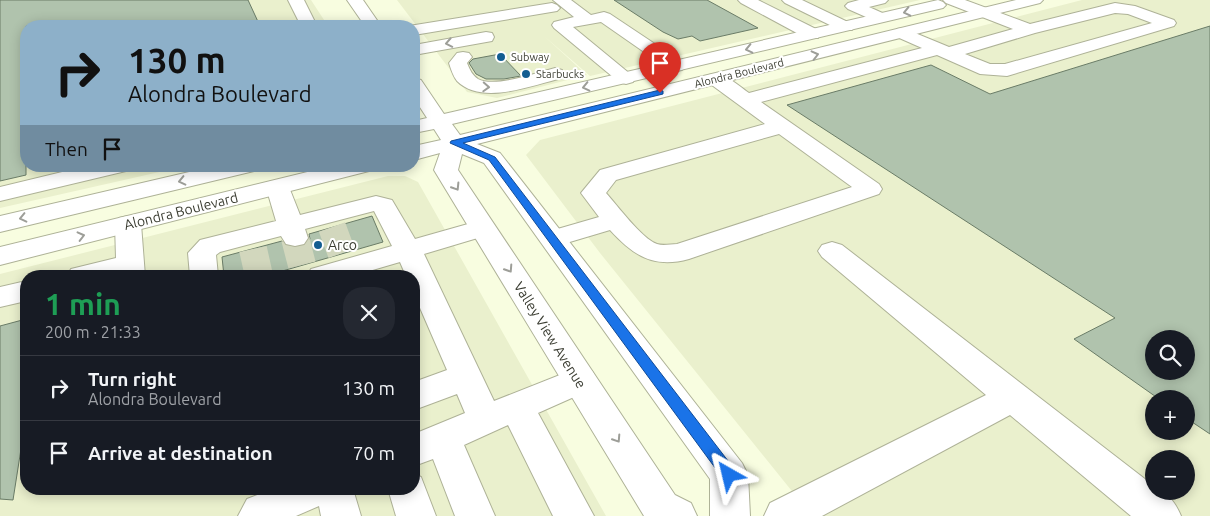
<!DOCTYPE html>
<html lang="en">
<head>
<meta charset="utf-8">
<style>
	body { margin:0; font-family:Ubuntu,sans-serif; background:#242831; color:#f1f3f6; height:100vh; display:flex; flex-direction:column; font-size:19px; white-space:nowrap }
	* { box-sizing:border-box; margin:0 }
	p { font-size:16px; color:#9ea1a6 }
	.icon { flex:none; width:28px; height:28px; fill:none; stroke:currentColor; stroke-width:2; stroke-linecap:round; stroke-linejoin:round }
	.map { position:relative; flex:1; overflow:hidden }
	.details { position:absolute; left:20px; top:270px; width:400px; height:225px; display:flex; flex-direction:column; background:#171b24; border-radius:20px; box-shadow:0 2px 12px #0003 }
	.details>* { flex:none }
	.hud { position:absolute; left:20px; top:20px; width:400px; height:152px; border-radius:20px; box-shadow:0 2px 12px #0003; background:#8db0c9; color:#111; overflow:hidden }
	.controls { position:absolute; left:1145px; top:330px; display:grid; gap:10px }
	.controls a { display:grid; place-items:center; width:50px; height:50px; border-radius:50%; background:#171b24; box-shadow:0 2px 12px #0003; font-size:25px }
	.pin { position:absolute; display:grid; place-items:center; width:42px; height:42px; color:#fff; margin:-51px -21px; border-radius:50% 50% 50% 0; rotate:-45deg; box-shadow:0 0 5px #0007 }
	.pin .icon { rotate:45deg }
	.me { position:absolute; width:55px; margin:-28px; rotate:323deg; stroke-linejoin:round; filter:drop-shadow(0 0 4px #0008) }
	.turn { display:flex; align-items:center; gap:18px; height:105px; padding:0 25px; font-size:22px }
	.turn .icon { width:65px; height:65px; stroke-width:2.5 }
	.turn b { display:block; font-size:35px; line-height:42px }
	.then { display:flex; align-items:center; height:48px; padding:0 25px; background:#0003; gap:10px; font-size:19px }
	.round { display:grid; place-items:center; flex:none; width:52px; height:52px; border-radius:20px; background:#242831 }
	.summary { display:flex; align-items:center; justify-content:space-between; height:85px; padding:0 25px }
	h1 { font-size:30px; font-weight:700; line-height:38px; color:#1e9e55 }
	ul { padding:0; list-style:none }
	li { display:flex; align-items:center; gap:15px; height:65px; padding:0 25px; border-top:1px solid #363941 }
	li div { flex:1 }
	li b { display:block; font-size:19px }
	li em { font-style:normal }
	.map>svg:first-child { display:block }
	.built { fill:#eaf0cd; fill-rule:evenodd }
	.building { fill:#b0c3ad; stroke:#6a7c67; fill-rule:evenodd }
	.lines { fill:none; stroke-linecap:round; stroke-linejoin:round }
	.minor-tunnel { stroke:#d2d7bd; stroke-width:28; stroke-dasharray:28 14; stroke-linecap:butt }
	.minor-casing { stroke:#aeb297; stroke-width:2 }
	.major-casing { stroke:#aeb297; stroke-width:2 }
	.minor { fill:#fff; fill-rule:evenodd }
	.major { fill:#fff; fill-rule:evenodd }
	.oneway { stroke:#9d9e98 }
	.route { fill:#1a73e8; stroke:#114b97 }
	.poi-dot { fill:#135d91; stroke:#fff; stroke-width:2 }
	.labels { text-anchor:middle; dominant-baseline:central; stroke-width:4; stroke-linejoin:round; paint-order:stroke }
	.far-poi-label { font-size:11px; fill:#3b3d32; stroke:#fff; text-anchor:start }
	.far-street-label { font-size:11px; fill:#3b3d32; stroke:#fff }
	.street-label { font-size:14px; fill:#3b3d32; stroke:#fff }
	.poi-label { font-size:14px; fill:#3b3d32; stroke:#fff; text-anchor:start }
</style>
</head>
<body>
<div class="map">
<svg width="1210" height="516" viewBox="0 0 1210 516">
	<rect width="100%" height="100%" fill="#f8fde0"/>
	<path class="built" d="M0 0H311L328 26H26V166H186L0 208Z
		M397 0H920L590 76 544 36 587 75 497 98 467 92Z
		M1082 0H1210V516H812L600 253 526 155 540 140ZM1154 339H1186V371H1154ZM1154 399H1186V431H1154ZM1154 459H1186V491H1154Z
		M388 176H405L418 182 606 516H0V274ZM26 276H414V489H26Z"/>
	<path class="building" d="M0 0H248L260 26H26V175L0 181Z
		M614 0H707L758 28 700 41 692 36 678 39 663 32Z
		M1210 26V434L1186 418V399H1159L1074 339 1115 318 787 105 931 65 990 94ZM1154 339H1186V371H1154Z
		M500 54 521 76 504 79H486L476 74 469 63 473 59Z
		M372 216 383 242 265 276H224L222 257 282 241 286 246 295 248 304 246 310 239 309 234Z
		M26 319V417L13 500 0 499V326Z"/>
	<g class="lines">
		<path class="minor-tunnel" d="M332 227 342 254
			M295 238 302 265
			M253 249 259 276"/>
		<g class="minor-casing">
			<path id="minor" d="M288 0H304L317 26H301Z
				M553 0H571L591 15 604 12 610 14 682 62 685 66 682 70 676 71 670 70 601 22 573 27 635 78 633 82 626 84 619 82 554 28 552 25 554 22 574 17Z
				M738 0H758L818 30 820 34 818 38H806L741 3Z
				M782 0H802L852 24 854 27 852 30H840L785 3Z
				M859 0H888L885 3 869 7 887 15 889 18 887 21H875L848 9 845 6 848 3Z
				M943 0H965L1030 24 1115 3 1135 6 1174 20 1176 23 1174 26 1007 76 980 74 937 55 761 102 879 184 882 189 879 194 689 259C653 269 633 255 610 230L563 244 554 242 550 236 554 230 599 217 581 193 600 170 765 124 709 83 707 79 709 75C724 71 737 85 749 93L922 48 897 37 895 33 897 29 903 28 949 47 1013 29 946 3ZM1115 13 1128 14 1152 23 1005 64H990L965 54 1035 33ZM779 134 852 187 677 244C671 244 663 246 657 244 642 239 617 205 606 193L616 180Z
				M552 3 557 5 560 8 557 11 414 35V26H409Z
				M486 32 492 33 494 37 492 41 414 55V45Z
				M463 52 469 53 472 57 467 63C470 70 472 75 478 79 494 88 537 73 555 68L562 70 564 74 562 78C533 85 482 106 457 81 453 76 451 69 449 63L457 53Z
				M87 166H129L126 171 0 201V187Z
				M278 180 287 182 300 215 376 196 392 200 415 239 482 220 491 222 495 228 491 234 424 254 494 401 580 367 592 371 597 380 592 389 538 413 594 516H553L508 425 464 445 495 516H455L433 459 414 466V434L465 413 457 394 414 410V382L447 370 414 294V276H406L400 262 352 276H307L311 269 392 246 374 211 305 229 308 238 304 244 295 246 286 244 281 236 220 252 216 255 218 276H190L188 253 200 240 276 221 266 187 269 182Z
				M128 216 137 218 141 224 145 276H67L71 269 116 258 115 224 119 218Z
				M832 242 842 245 1154 486V491C1168 491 1176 504 1181 516H1131L1010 415 822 516H764L770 503 986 395 822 257 818 251 822 245Z
				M26 281V301L0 307V287Z
				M414 474 421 477 436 516H396L388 489H414Z
				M273 489H353L361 516H321L319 506 296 516H238L247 499Z"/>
		</g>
		<g class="major-casing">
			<path id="major" d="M347 0H363L381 26H365Z
				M938 0 943 2 946 5 943 8 452 124 460 135 1016 0H1043L1040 3 477 144 500 153 742 463 748 475 750 516H710V479L484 163 462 154 458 170 675 495 691 503 697 516H644L434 170 440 153 414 160V146L441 140 434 129 414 133V121L427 118 414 98V78L421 80 444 114Z
				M215 166H257L254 171 0 232V216Z
				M332 166H372L369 171 0 265V247Z"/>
		</g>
		<use href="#minor" class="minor"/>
		<use href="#major" class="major"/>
	</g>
	<defs><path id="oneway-chevron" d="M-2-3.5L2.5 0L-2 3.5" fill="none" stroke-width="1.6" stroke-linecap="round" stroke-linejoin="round" transform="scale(1.25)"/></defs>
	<g class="oneway">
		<use href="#oneway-chevron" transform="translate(907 12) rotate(167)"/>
		<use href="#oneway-chevron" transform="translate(449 43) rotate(169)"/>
		<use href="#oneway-chevron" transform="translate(749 49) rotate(167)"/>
		<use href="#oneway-chevron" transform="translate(815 55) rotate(-14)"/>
		<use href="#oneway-chevron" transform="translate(486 87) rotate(3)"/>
		<use href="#oneway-chevron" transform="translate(586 87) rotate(167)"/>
		<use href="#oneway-chevron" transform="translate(182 181) rotate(167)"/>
		<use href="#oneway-chevron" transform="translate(456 187) rotate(58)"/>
		<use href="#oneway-chevron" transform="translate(23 218) rotate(167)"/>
		<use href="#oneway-chevron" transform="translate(81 236) rotate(-14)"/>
		<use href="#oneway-chevron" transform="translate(509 269) rotate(57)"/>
		<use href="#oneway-chevron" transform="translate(617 439) rotate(57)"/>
	</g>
	<path class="route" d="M660 90 663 91V94L463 143 495 157 735 470 737 475 735 480 729 482 724 480 489 160 450 143 451 141Z"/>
	<g class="poi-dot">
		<circle cx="501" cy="57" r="5"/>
		<circle cx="526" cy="74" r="5"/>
		<circle cx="318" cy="245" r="5"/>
	</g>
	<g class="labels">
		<g class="far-poi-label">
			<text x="511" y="57">Subway</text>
			<text x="536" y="74">Starbucks</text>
		</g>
		<g class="far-street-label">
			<text transform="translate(739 73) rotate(-14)">Alondra Boulevard</text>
		</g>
		<g class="street-label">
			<text transform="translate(181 211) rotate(-14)">Alondra Boulevard</text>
			<text transform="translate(550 335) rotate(58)">Valley View Avenue</text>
		</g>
		<g class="poi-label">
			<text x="328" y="245">Arco</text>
		</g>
	</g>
</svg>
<div class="controls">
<a><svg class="icon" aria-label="search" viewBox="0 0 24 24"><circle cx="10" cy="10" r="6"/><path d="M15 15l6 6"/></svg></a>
<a>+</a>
<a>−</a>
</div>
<div class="pin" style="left:660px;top:93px;background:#d93025"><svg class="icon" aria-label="arrive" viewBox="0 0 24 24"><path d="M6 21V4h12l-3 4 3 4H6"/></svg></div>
<svg class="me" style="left:729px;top:475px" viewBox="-20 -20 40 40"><path d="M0-17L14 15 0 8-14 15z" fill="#1a73e8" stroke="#fff" stroke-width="4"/></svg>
<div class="hud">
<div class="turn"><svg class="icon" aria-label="right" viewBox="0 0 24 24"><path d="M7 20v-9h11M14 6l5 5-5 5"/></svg><div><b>130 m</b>Alondra Boulevard</div></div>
<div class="then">Then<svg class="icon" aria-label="arrive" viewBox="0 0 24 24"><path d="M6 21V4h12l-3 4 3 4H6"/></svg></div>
</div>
<section class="details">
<div class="summary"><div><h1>1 min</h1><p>200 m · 21:33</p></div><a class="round"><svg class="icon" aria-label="close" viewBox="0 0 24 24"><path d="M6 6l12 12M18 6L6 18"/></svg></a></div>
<ul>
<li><svg class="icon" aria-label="right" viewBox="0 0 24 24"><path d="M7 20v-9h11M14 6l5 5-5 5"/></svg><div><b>Turn right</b><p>Alondra Boulevard</p></div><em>130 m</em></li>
<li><svg class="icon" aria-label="arrive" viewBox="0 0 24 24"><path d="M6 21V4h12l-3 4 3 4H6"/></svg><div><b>Arrive at destination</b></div><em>70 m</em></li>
</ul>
</section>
</div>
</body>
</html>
